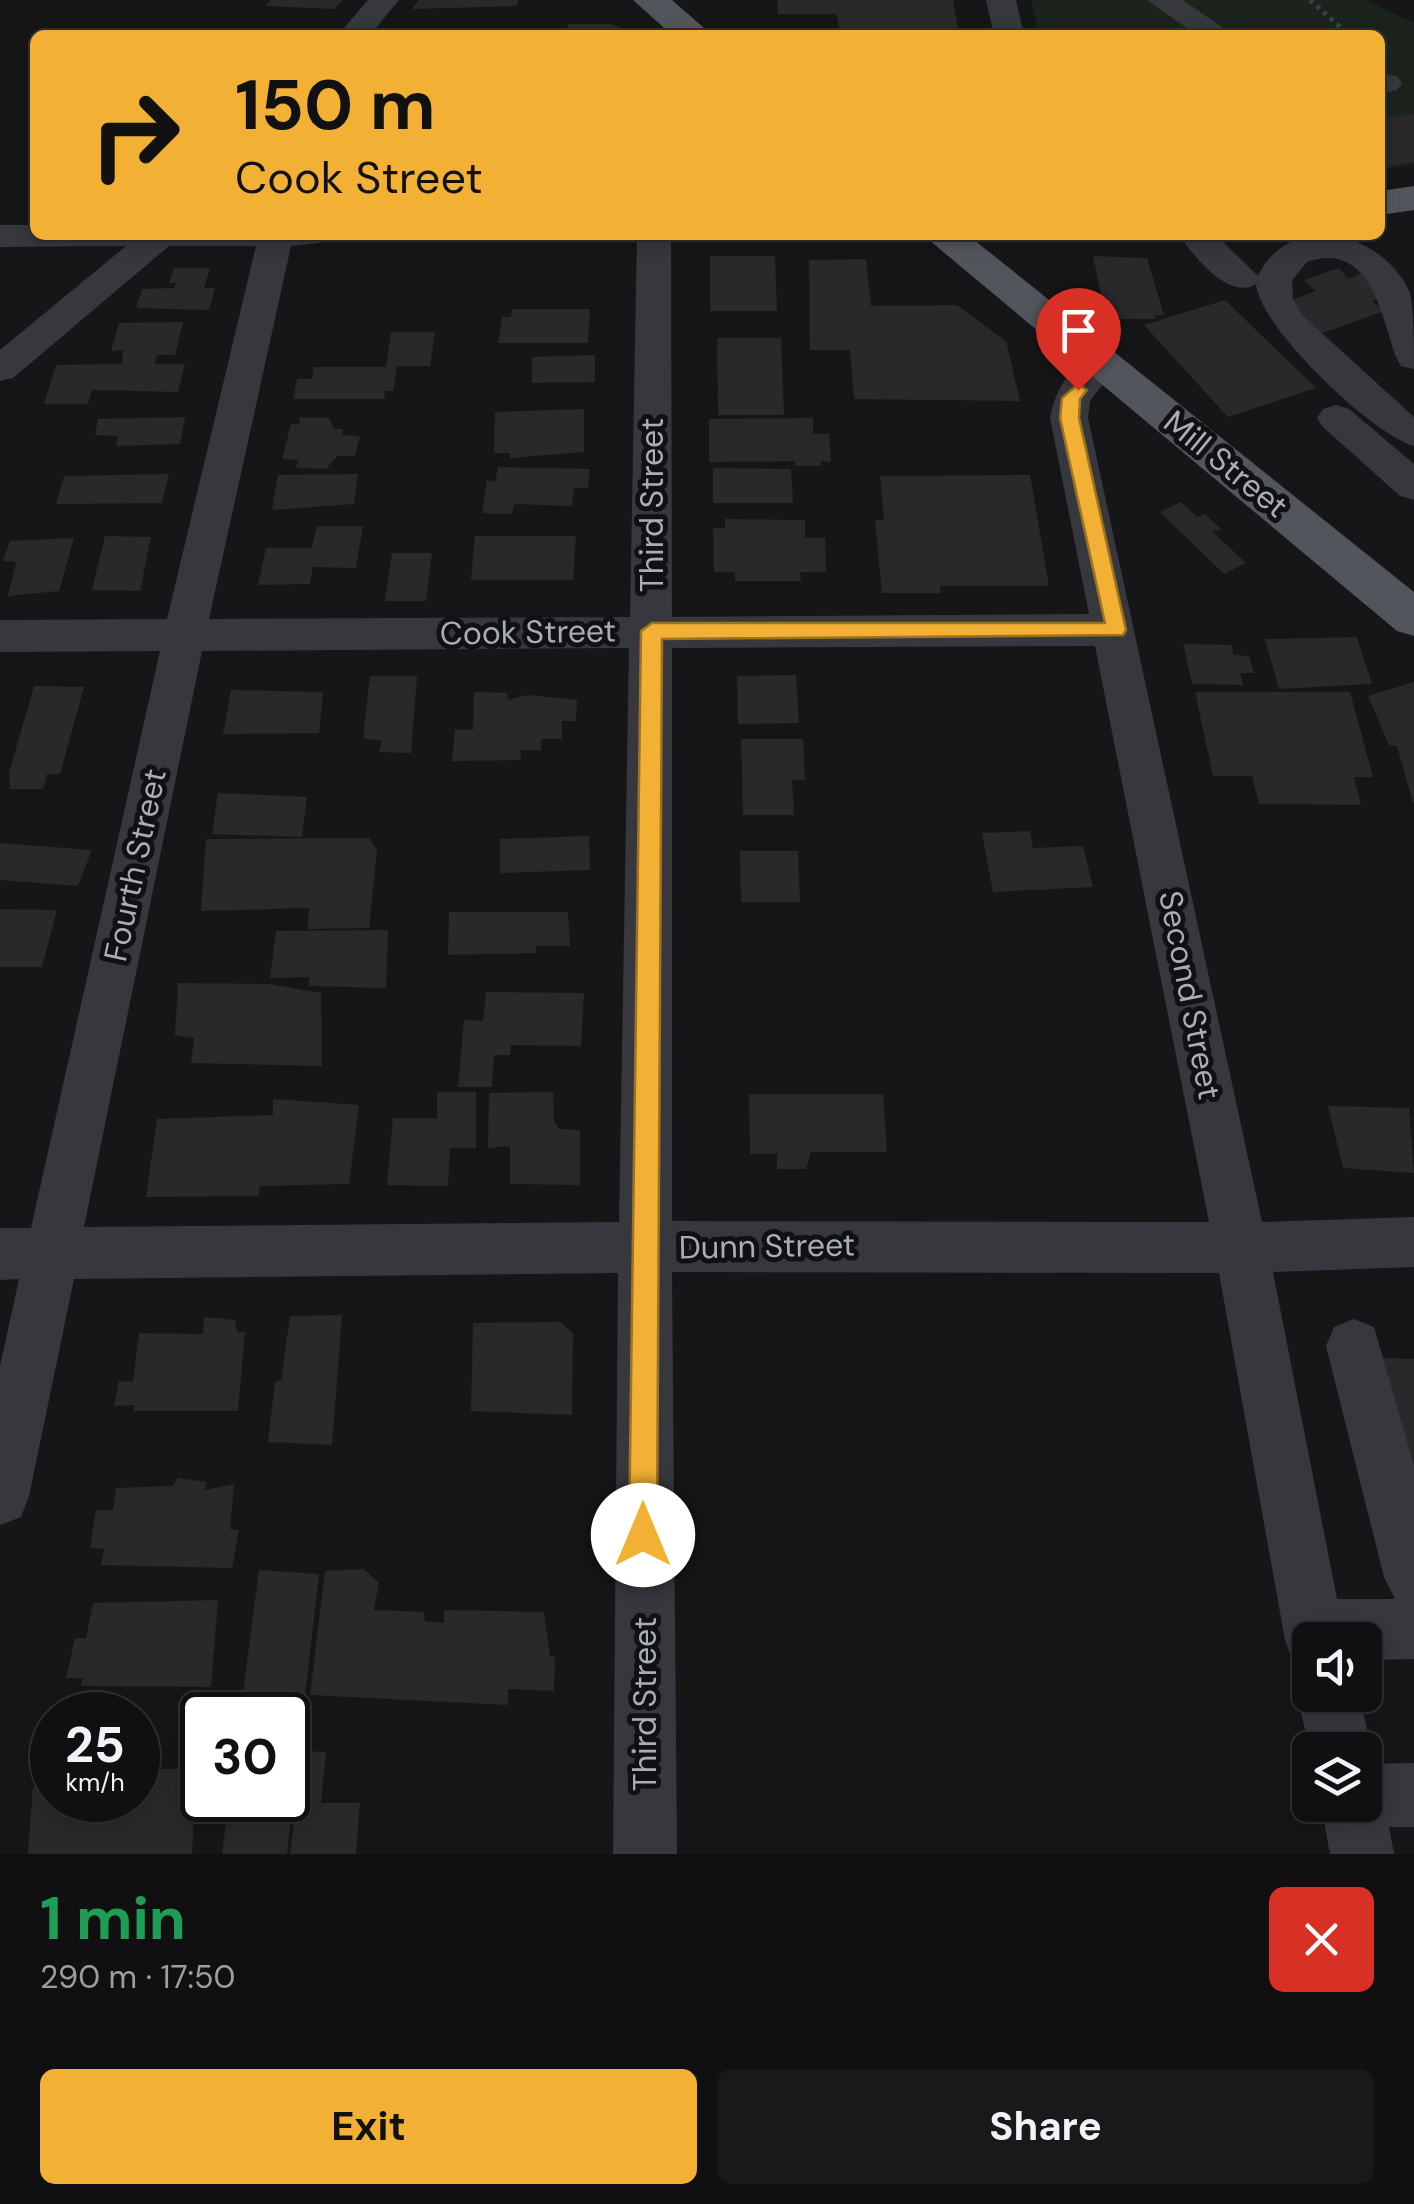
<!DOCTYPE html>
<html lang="en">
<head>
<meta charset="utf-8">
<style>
	body { margin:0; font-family:"DM Sans",sans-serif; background:#19191b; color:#f1f3f6; height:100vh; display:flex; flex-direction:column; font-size:38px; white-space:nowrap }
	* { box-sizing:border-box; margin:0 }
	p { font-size:32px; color:#9c9d9f }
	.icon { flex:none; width:55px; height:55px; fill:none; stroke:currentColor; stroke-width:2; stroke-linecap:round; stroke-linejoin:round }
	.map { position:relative; height:1854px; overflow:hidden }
	.drawer { display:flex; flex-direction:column; background:#101012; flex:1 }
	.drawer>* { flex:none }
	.guide { position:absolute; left:30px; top:30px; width:1355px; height:210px; border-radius:15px; box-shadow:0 5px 15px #0003,0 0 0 2px #303032; background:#f2b134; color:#111; overflow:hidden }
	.controls { position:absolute; left:1292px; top:1622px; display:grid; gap:20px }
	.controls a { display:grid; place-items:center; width:90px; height:90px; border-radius:15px; background:#101012; box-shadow:0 5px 15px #0003,0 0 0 2px #303032; font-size:50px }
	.speed { position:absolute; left:30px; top:1692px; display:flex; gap:20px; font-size:50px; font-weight:700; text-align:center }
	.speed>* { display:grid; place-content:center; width:130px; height:130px; border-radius:50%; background:#101012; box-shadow:0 5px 15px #0003,0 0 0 2px #303032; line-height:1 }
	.speed small { font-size:25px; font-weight:400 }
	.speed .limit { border:5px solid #111; border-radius:15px; background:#fff; color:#111 }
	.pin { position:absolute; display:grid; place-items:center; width:85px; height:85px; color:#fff; margin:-102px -42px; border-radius:50% 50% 50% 0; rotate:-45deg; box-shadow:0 0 10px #0007 }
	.pin .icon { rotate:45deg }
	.me { position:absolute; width:110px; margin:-55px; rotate:0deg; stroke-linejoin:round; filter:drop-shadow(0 0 8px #0008) }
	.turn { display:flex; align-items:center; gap:35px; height:210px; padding:0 40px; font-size:45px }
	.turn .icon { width:130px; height:130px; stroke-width:2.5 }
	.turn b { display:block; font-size:70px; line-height:85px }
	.round { display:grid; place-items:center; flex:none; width:105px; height:105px; border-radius:15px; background:#19191b }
	.head { display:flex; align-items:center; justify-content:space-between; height:170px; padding:0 40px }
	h1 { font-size:60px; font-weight:700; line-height:75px; color:#1e9e55 }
	.button { display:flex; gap:20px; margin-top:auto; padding:20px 40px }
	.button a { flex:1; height:115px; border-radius:15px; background:#f2b134; color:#111; font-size:40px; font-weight:700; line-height:115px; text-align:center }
	.button a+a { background:#19191b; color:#f1f3f6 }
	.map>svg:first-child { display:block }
	.green { fill:#1c231d }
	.building { fill:#29292c }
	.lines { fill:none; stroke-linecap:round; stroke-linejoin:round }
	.path { stroke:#3d3f44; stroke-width:5; stroke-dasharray:4 5; stroke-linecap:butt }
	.minor { fill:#37383d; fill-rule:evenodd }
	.major { fill:#53555c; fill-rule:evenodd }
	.route { fill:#f2b134; stroke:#9d7322; stroke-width:2.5 }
	.labels { text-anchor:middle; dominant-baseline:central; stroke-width:10; stroke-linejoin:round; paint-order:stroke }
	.street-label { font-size:32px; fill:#a8adb8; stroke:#111113 }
</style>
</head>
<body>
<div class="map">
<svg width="1414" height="1854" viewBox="0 0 1414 1854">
	<rect width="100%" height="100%" fill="#161618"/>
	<path class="green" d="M1031 0H1366L1414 23V164L1380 170V35H1039Z"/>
	<path class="building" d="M270 0H342L335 9 266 6Z
		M419 0H519L516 6 412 9Z
		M777 0H953L959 35H841L836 14H778Z
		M568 24H610L623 28V35H567Z
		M1414 114V162L1386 166 1380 159V119Z
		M710 256H775L777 311H710Z
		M1093 256 1147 258 1164 315H1155V319H1106Z
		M866 259 871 306 957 305 1006 341 1020 401 854 399 850 350H810L809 260Z
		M174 268H210L204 288H215L209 310 136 308 142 289 174 288 176 283H169Z
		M1339 268 1348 279 1365 272 1380 298 1372 301 1384 311 1320 334 1287 302 1315 291 1304 280Z
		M1225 300 1316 388 1228 417 1144 325Z
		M512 309H590L588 343H498L502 317H511Z
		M183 322 175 355H157L155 364H185L178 392 92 390 88 404H44L56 365 122 364 123 350 111 351 119 323Z
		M391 332H435L430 366H397L393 391H385L384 399H293L297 379H312L314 367H386Z
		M717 338H781L784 415H718Z
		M595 355V382L532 383V357Z
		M584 409V452L510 458V453H494L495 412Z
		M185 417 180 444 116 446 118 436 95 435 98 419Z
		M300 417 329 418 334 429H343L342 435 360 436 355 456H337L326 469 296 468 298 460 282 459 291 424H299Z
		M813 418V434H829L831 462 821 461V466H795V461L709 462V419Z
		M498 467 590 469 588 488H574L572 506 514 504 512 514 482 513 487 480 495 482Z
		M713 468 791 469 793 503H713Z
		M169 474 162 503 56 504 64 476Z
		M358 474 354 504 272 510 278 475Z
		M1030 475 1049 586H940L941 593H882L875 520H884L880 476Z
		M1181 502 1197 517 1205 514 1221 529 1213 532 1246 563 1224 574 1160 512Z
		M725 519 805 520V538H825L826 572H800L801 581H735V572H714L713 528H725Z
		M317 526H363L356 568 313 567 310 584 258 585 266 548H312Z
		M105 536 151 537 140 591 92 590Z
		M475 536H576L573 580H471Z
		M74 538 59 591 8 596 16 562 3 561 10 541Z
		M392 553H432L426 601H385Z
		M1357 637 1372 684 1279 689 1265 639Z
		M1183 644 1232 645 1233 655 1249 656 1254 673H1240L1243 685 1192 684Z
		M796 675 799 723 738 724 737 676Z
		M370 676H417L411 753 379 752 382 741 363 738Z
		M1414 682V803H1413L1397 746 1389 745 1368 696Z
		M34 686 84 687 60 774H47L43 789H10L9 773Z
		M231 690 323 692 319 733 223 734Z
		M474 692 507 693 508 700 528 695 577 700 576 721H562V739H541V750H520L521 760 452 761 455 729 473 730Z
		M1195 692H1350L1373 777H1354L1361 805 1259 804 1252 776H1213Z
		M741 739H803L805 780H792L794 815H743Z
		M218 793 307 797 302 837 212 834Z
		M1030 831 1033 848 1083 846 1093 887 993 892 982 833Z
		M589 836 590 870 500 873V839Z
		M369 838 377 850 369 928 308 929 309 908 201 911 206 839Z
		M0 843 92 850 78 886 0 880Z
		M740 851H798L800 902H741Z
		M0 909 57 910 42 967H0Z
		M449 912H568L570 946H536V953L448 955Z
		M388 930 386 988 309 986V977L270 978 276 931Z
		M178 983 269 984 321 993 322 1066 191 1063 194 1038 175 1035Z
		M486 992 584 993 581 1046 511 1045 510 1055H494L492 1087H458L464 1020 483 1021Z
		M437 1092H476V1148H450L448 1186 387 1185 393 1118H437Z
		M553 1092 554 1120 559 1129 580 1130V1185L510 1184V1146L488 1148 489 1093Z
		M749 1094H883L887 1152H811L806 1169H777V1154H750Z
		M273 1099 359 1105 349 1184 260 1186 258 1196 146 1197 157 1119 273 1115Z
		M1328 1106 1409 1108 1414 1173 1343 1168Z
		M342 1315 332 1445 268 1442 275 1382 281 1380 290 1316Z
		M204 1317 235 1320 237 1332H245L238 1411H133L135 1405 114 1406 119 1381 133 1382 139 1333 203 1334Z
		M560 1322 573 1333 572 1415 471 1411 473 1323Z
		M1381 1358 1414 1359V1503Z
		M178 1478 206 1482 205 1490 234 1484 230 1529 239 1530 232 1568 101 1565 104 1549 90 1548 96 1510H113L116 1488 173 1486Z
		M364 1569 379 1583 374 1610 424 1612 425 1621 444 1623V1610L544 1612 550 1656 555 1657 554 1691 508 1689V1705L310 1695 325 1571Z
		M259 1570 319 1574 287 1854H222L229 1800H288V1715H240Z
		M218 1600 211 1687 81 1686 83 1678H66L75 1638H86L93 1603Z
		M302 1751 326 1752 321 1803H360L356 1854H290Z
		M47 1769H52V1800H138V1769H196L192 1854H28L33 1787Z"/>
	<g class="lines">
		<path class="path" d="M1310 0 1349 35"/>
		<path class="minor" d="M368 0H399L370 35H338Z
			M986 0H1016L1024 35H994Z
			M1147 0H1183L1233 35H1197Z
			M1380 74 1397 76 1402 83 1397 90 1380 94Z
			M0 225H35V235H324L319 243 291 246 209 619 630 617 637 235H671L672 617 1089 614 1050 418C1055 388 1081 344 1115 353L1120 362 1090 401 1088 418 1262 1222 1414 1217V1267L1273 1272 1337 1599H1395L1384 1577 1326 1346 1334 1327 1354 1319 1374 1327 1414 1466V1659L1365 1660V1640H1310V1668L1293 1662 1285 1640 1219 1273 672 1272 677 1854H613L618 1273 74 1279 29 1496 21 1517 0 1525V1366L19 1279 0 1280V1228H31L160 651 0 652V620L167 619 256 246H169L13 378 0 381V350L126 246 0 247ZM1095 646 1209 1222 672 1221V648ZM629 648 619 1222 84 1227 202 651Z
			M1179 235H1216L1258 276C1290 209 1383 231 1410 293 1414 314 1414 346 1414 369L1401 366 1396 357C1381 314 1370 240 1307 262L1292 280 1293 299 1302 315 1414 417V446C1372 434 1260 328 1256 284 1230 301 1194 257 1179 235Z
			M1336 405 1349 409 1414 464V500L1400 496 1323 427 1317 418 1323 409Z
			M1310 1672V1695H1359L1372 1750 1367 1764 1414 1763V1827H1389L1394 1854H1330L1321 1805H1365V1750L1310 1751 1297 1695Z"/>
		<path class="major" d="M633 0H672L712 35H672Z
			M1414 186V210L1380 215V191Z
			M923 235H968L1414 592V636L1397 631Z"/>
	</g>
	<path class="route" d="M1078 384 1087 390 1080 399 1079 418 1126 630 1123 635 662 639 657 1535 653 1545 643 1549 633 1545 629 1535 641 631 652 623H1105L1060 418 1062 398Z"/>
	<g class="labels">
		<g class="street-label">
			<text transform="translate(1226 464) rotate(39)">Mill Street</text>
			<text transform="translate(652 505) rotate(-90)">Third Street</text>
			<text transform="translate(528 632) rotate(-1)">Cook Street</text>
			<text transform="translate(135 865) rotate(-78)">Fourth Street</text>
			<text transform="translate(1190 995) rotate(79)">Second Street</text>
			<text transform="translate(767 1246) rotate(-1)">Dunn Street</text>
			<text transform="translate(645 1704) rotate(-90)">Third Street</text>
		</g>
	</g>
</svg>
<div class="controls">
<a><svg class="icon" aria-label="sound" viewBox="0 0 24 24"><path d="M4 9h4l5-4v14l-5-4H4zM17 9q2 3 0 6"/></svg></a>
<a><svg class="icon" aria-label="layers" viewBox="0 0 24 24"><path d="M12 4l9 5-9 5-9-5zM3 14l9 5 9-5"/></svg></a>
</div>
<div class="speed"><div>25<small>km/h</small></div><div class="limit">30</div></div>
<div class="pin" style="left:1078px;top:390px;background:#d93025"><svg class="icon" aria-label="arrive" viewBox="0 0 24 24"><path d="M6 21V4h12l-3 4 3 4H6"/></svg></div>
<svg class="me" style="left:643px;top:1535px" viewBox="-20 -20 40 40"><circle r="19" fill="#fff"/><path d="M0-13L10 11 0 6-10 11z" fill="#f2b134"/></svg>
<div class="guide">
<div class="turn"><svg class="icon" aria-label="right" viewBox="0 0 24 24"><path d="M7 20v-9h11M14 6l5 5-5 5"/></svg><div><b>150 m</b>Cook Street</div></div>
</div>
</div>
<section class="drawer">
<div class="head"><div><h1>1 min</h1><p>290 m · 17:50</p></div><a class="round" style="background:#d93025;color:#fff"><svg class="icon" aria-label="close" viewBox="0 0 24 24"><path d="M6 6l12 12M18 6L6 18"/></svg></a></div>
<div class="button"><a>Exit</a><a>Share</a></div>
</section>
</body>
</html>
